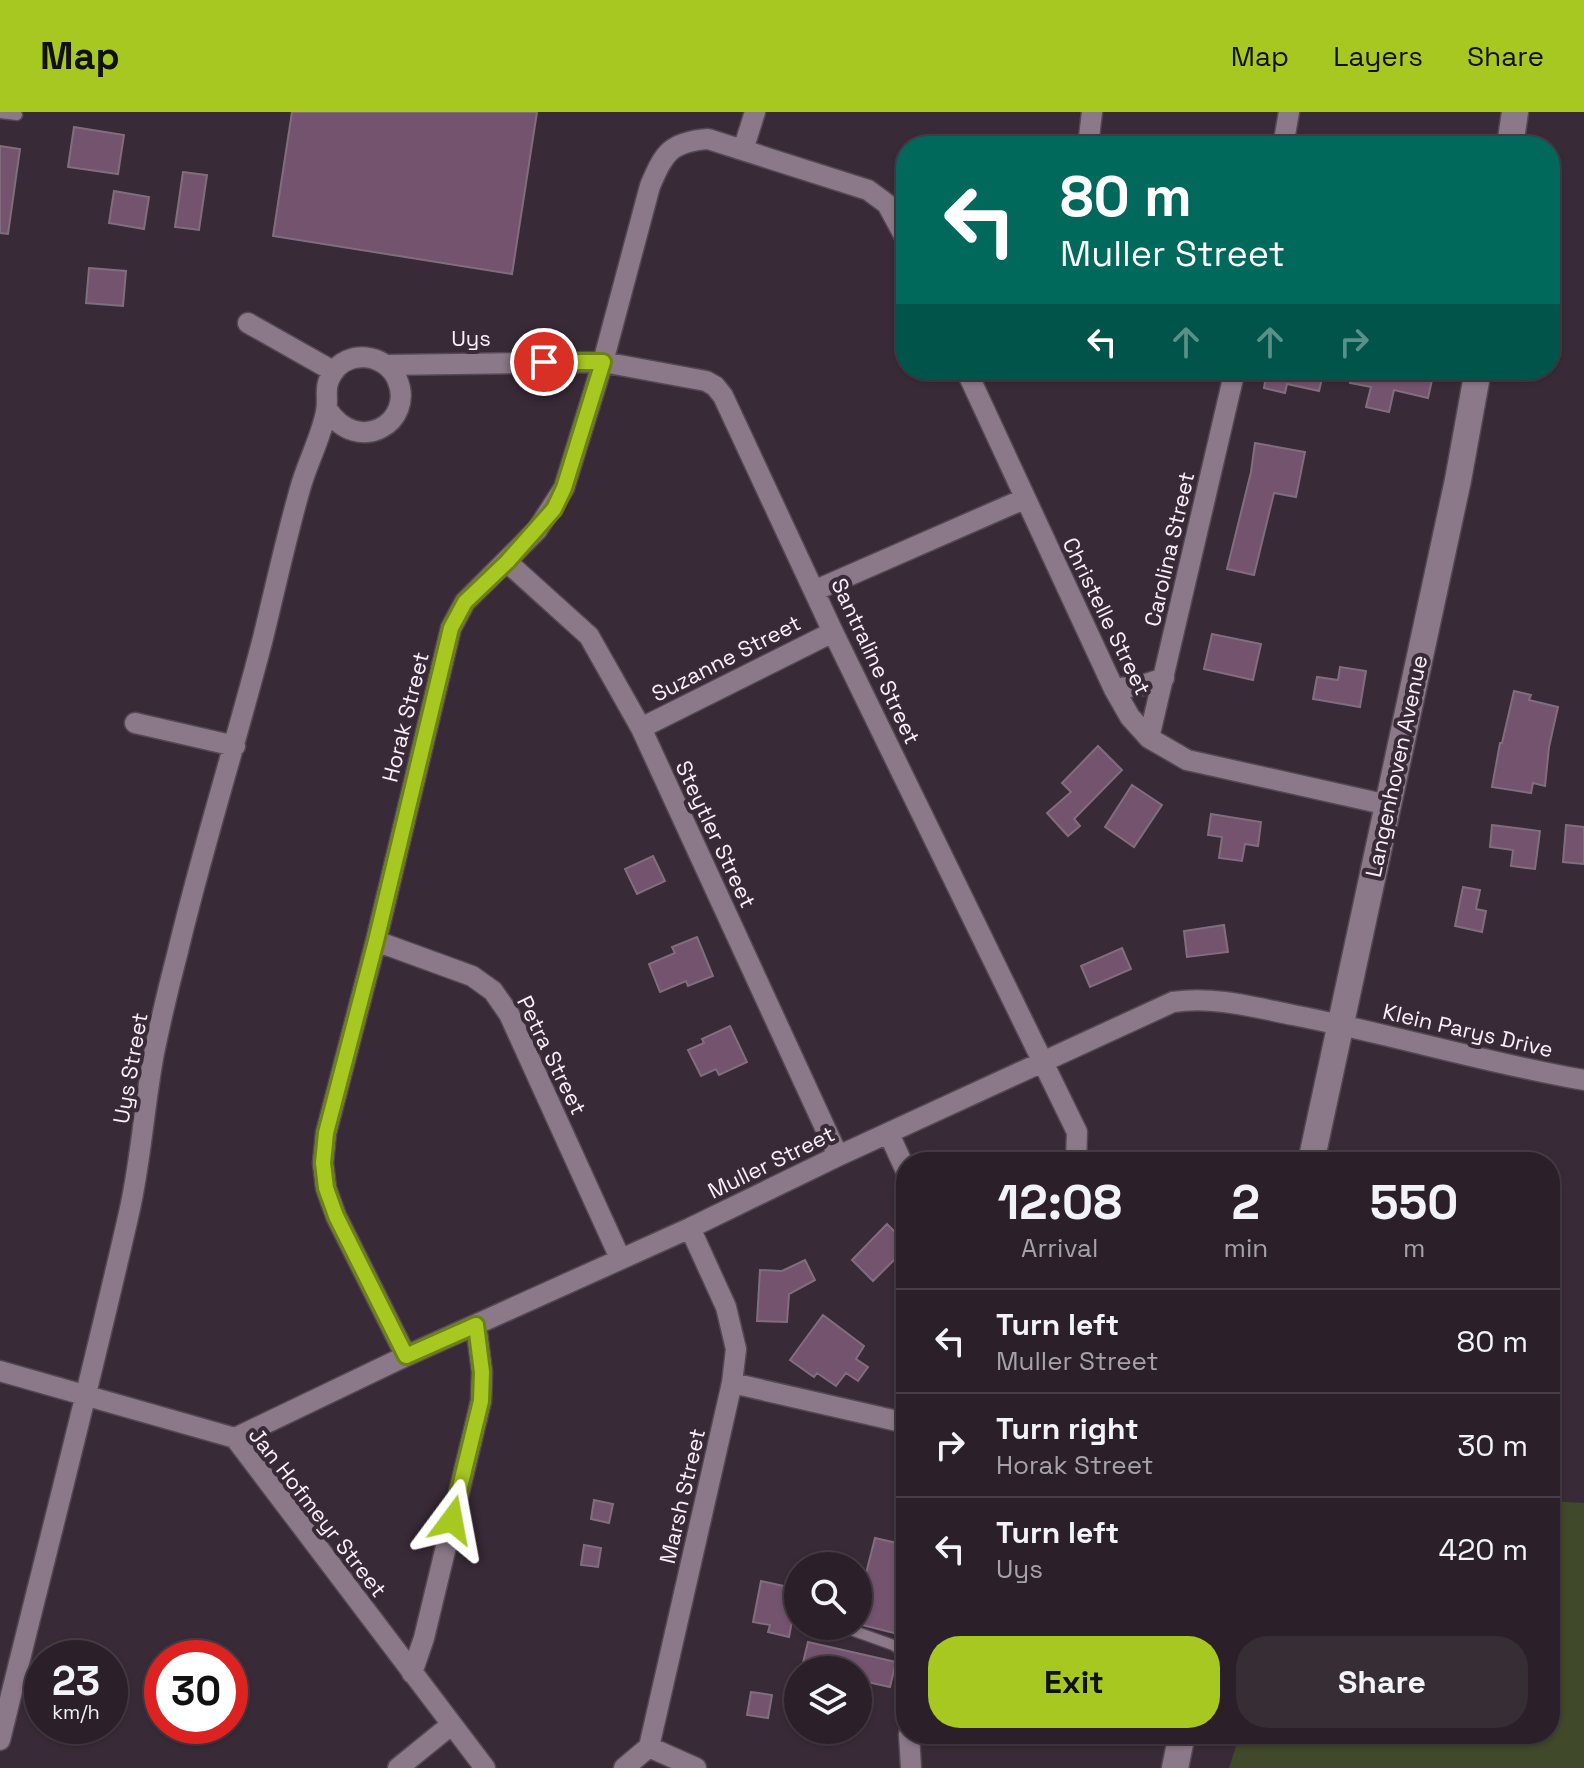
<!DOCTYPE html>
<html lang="en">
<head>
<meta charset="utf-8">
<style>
	body { margin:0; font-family:"Space Grotesk",sans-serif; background:#372d35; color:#f1f3f6; height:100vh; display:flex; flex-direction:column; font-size:30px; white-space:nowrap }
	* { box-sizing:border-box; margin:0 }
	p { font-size:26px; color:#a6a3a8 }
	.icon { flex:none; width:44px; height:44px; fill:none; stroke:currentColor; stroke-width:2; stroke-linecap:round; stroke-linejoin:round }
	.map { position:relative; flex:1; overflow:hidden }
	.details { position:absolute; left:896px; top:1040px; width:664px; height:592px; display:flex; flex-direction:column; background:#2b2029; border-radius:32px; box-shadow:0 2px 6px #0004,0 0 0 2px #473e46 }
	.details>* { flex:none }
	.banner { position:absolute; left:896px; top:24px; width:664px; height:244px; border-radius:32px; box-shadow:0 2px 6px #0004,0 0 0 2px #473e46; background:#00695c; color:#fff; overflow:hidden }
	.tools { position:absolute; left:784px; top:1440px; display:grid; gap:16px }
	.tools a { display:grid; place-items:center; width:88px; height:88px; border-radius:50%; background:#2b2029; box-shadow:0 2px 6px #0004,0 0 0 2px #473e46; font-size:40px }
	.speed { position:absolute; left:24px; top:1528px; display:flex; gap:16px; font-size:40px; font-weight:700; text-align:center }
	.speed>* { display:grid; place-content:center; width:104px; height:104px; border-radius:50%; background:#2b2029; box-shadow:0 2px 6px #0004,0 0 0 2px #473e46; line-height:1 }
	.speed small { font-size:20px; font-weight:400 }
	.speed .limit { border:12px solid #d22; background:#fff; color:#111 }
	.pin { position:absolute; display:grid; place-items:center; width:68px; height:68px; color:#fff; margin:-34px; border:4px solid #fff; border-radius:50%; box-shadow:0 2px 8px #0007 }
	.me { position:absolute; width:88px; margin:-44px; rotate:13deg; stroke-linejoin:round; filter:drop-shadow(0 0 6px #0008) }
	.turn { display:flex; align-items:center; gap:28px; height:168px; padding:0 32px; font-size:36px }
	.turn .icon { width:104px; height:104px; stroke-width:2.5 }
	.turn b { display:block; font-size:56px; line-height:68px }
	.lanes { display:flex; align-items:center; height:76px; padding:0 32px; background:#0003; justify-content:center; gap:40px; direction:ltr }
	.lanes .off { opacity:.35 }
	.eta { display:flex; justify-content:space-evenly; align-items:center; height:136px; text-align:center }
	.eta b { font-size:48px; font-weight:700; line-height:56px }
	.cta { display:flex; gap:16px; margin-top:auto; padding:16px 32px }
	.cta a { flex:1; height:92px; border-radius:32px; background:#a6c821; color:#111; font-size:32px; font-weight:700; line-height:92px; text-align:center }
	.cta a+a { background:#372d35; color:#f1f3f6 }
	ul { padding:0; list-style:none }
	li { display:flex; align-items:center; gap:24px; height:104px; padding:0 32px; border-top:2px solid #473e46 }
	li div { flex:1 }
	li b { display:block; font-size:30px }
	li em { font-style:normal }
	header { display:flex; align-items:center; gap:48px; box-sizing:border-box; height:112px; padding:0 40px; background:#a6c821; color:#111 }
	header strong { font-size:38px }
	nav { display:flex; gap:44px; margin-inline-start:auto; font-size:28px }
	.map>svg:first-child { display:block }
	.green { fill:#404929 }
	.building { fill:#73536e; stroke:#816e7d; stroke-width:2 }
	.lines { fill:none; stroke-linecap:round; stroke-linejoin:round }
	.service-casing { stroke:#554753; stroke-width:13 }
	.minor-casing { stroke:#554753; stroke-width:23 }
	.tertiary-casing { stroke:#554753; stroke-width:29 }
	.service { stroke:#8b7888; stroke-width:10 }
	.minor { stroke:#8b7888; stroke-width:20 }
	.tertiary { stroke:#8b7888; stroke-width:26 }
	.route-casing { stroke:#6c8215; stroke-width:20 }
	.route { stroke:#a6c821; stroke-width:14 }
	.labels { text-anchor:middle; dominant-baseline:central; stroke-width:8; stroke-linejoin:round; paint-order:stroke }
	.street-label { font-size:22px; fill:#fbf0f9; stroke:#392a37 }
</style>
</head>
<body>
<header>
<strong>Map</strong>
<nav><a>Map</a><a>Layers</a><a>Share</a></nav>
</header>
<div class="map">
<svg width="1584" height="1656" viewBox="0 0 1584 1656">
	<rect width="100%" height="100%" fill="#392a37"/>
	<path class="green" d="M1550 1389 1584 1391V1656H1229L1240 1622H1550Z"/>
	<path class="building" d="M292 0H537L512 162 273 124Z
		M74 15 124 23 118 62 68 55Z
		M0 34 20 37 8 122 0 121Z
		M183 60 207 63 199 118 175 115Z
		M114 79 149 85 144 117 109 111Z
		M89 156 126 159 123 194 86 191Z
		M1267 258H1324L1319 279 1287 272 1285 281 1264 276Z
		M1352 258H1389L1432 268 1428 286 1394 278 1389 300 1366 295 1371 275 1350 271Z
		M1255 331 1305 340 1296 385 1274 381 1254 463 1227 457 1251 360Z
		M1212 522 1261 532 1253 568 1204 557Z
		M1340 555 1366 559 1360 595 1313 587 1317 565 1338 568Z
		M1514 579 1531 583 1529 588 1558 595 1549 635 1545 674 1533 671 1531 681 1492 675 1500 631H1502Z
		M1098 634 1122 658 1074 707 1080 714 1068 724 1047 701 1071 680 1062 671Z
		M1132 673 1162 693 1134 735 1105 715Z
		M1211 702 1261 710 1258 734 1245 732 1242 749 1219 746 1222 725 1208 723Z
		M1492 713 1540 719 1535 757 1511 754 1513 738 1490 735Z
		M1566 713 1584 715V752L1563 750Z
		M653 744 665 769 637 782 625 757Z
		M1463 775 1480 778 1476 797 1486 799 1482 820 1455 814Z
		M1224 813 1228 840 1187 845 1184 819Z
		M697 825 713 864 688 874 686 869 660 880 649 852 675 841 672 835Z
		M1122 836 1131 857 1090 875 1081 854Z
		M730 914 747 950 719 963 716 957 701 964 688 938 704 931 702 927Z
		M887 1112 906 1131V1136L873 1169 852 1148Z
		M805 1148 815 1168 789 1182 787 1210 757 1209 760 1158 782 1159Z
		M823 1203 864 1234 856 1247 868 1255 858 1269 846 1261 836 1274 817 1261 814 1265 790 1248Z
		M594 1388 613 1392 609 1411 591 1407Z
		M875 1426 906 1433V1465L899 1493 906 1495V1524L858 1512V1484L860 1485Z
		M584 1433 601 1436 598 1455 581 1453Z
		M761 1469 798 1477 789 1525 768 1520 770 1513 753 1510Z
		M808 1530 896 1550 890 1575 858 1568V1558H815L802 1555Z
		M751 1580 772 1583 768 1606 747 1603Z"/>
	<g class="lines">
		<g class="service-casing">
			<path id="service" d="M0 1 17 3
				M840 1514 893 1533 906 1542"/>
		</g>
		<g class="minor-casing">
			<path id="minor" d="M1088 34 1092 0
				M1283 34 1289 0
				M743 38 755 0
				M248 211 333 259
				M386 253 603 250 706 269 715 274 723 284 833 520 1077 1020 1076 1050
				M966 258 1114 577 1130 605 1149 626 1187 648 1388 693
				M507 450 589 524 641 616 838 1044
				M816 478 1024 387
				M1114 577 1143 573 1164 566
				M135 611 235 634
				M641 616 833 520
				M1149 626 1235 258
				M376 829 472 864 493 879 509 902 620 1146
				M889 1022 906 1059
				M406 1244 336 1104 326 1076 323 1051 326 1021 376 829 451 516 465 490 537 418 564 376 603 250 650 74C664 41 670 30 708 27L868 78 887 92 906 127
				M0 1259 235 1326 485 1656
				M732 1271 906 1311
				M235 1326 406 1244 690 1116 838 1044 1173 890C1214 884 1253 895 1293 903 1391 922 1486 951 1584 968
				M412 1561 424 1526 481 1289 482 1260 476 1213
				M909 1622 911 1656
				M0 1628C43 1452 89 1277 129 1101 141 1049 144 994 154 941 161 907 169 873 178 839 203 734 236 631 263 526 275 477 286 426 300 377 307 351 321 326 326 300 329 286 323 276 332 262 347 237 385 241 397 267 416 310 358 345 327 297
				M649 1635 696 1656
				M398 1656 451 1613
				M624 1656 649 1635 732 1271 736 1237 726 1195 690 1116"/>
		</g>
		<g class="tertiary-casing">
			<path id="tertiary" d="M1510 34 1515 0
				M1311 1050 1458 368 1478 258
				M1175 1656 1182 1622"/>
		</g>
		<use href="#service" class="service"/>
		<use href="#minor" class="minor"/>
		<use href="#tertiary" class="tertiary"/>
	</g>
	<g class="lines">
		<g class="route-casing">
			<path id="route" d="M452 1408 481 1289 482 1260 476 1213 406 1244 336 1104 326 1076 323 1051 326 1021 376 829 451 516 465 490 507 450 554 397 564 376 603 250H544"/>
		</g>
		<use href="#route" class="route"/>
	</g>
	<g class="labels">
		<g class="street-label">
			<text x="471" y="226">Uys</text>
			<text transform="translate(1169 437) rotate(-77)">Carolina Street</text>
			<text transform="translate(1107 504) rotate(64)">Christelle Street</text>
			<text transform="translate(726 546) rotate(-27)">Suzanne Street</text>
			<text transform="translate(876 549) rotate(65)">Santraline Street</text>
			<text transform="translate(405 605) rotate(-76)">Horak Street</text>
			<text transform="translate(1396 654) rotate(-78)">Langenhoven Avenue</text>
			<text transform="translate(716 722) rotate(65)">Steytler Street</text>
			<text transform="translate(1468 918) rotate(13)">Klein Parys Drive</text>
			<text transform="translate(552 943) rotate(64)">Petra Street</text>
			<text transform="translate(130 956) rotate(-80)">Uys Street</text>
			<text transform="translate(771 1050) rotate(-26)">Muller Street</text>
			<text transform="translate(682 1384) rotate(-77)">Marsh Street</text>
			<text transform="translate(318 1400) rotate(52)">Jan Hofmeyr Street</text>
		</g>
	</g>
</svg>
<div class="tools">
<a><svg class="icon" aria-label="search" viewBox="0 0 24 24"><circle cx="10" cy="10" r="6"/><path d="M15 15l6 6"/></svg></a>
<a><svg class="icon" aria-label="layers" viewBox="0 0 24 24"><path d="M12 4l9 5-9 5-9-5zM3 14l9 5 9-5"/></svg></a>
</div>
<div class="speed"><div>23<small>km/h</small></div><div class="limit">30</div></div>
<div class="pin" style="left:544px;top:250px;background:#d93025"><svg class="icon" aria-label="arrive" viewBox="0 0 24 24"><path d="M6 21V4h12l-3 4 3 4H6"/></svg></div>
<svg class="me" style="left:452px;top:1408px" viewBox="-20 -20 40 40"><path d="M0-17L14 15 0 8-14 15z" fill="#a6c821" stroke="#fff" stroke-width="4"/></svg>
<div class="banner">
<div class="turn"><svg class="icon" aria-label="left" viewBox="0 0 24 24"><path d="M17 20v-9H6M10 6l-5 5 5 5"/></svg><div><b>80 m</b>Muller Street</div></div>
<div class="lanes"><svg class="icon" aria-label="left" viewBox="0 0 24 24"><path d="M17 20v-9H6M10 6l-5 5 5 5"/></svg><svg class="icon off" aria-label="ahead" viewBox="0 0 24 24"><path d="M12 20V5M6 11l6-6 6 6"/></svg><svg class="icon off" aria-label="ahead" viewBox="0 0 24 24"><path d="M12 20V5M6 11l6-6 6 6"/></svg><svg class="icon off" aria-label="right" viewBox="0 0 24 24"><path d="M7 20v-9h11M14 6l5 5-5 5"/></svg></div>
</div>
<section class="details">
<div class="eta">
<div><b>12:08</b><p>Arrival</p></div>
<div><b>2</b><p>min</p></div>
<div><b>550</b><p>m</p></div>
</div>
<ul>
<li><svg class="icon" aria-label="left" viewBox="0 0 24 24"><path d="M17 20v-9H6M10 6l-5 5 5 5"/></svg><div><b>Turn left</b><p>Muller Street</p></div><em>80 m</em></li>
<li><svg class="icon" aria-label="right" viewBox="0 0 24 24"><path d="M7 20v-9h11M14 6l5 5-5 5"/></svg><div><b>Turn right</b><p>Horak Street</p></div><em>30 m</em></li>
<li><svg class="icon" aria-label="left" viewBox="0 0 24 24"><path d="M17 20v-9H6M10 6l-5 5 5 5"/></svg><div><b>Turn left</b><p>Uys</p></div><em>420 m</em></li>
</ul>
<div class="cta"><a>Exit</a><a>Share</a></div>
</section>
</div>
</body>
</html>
